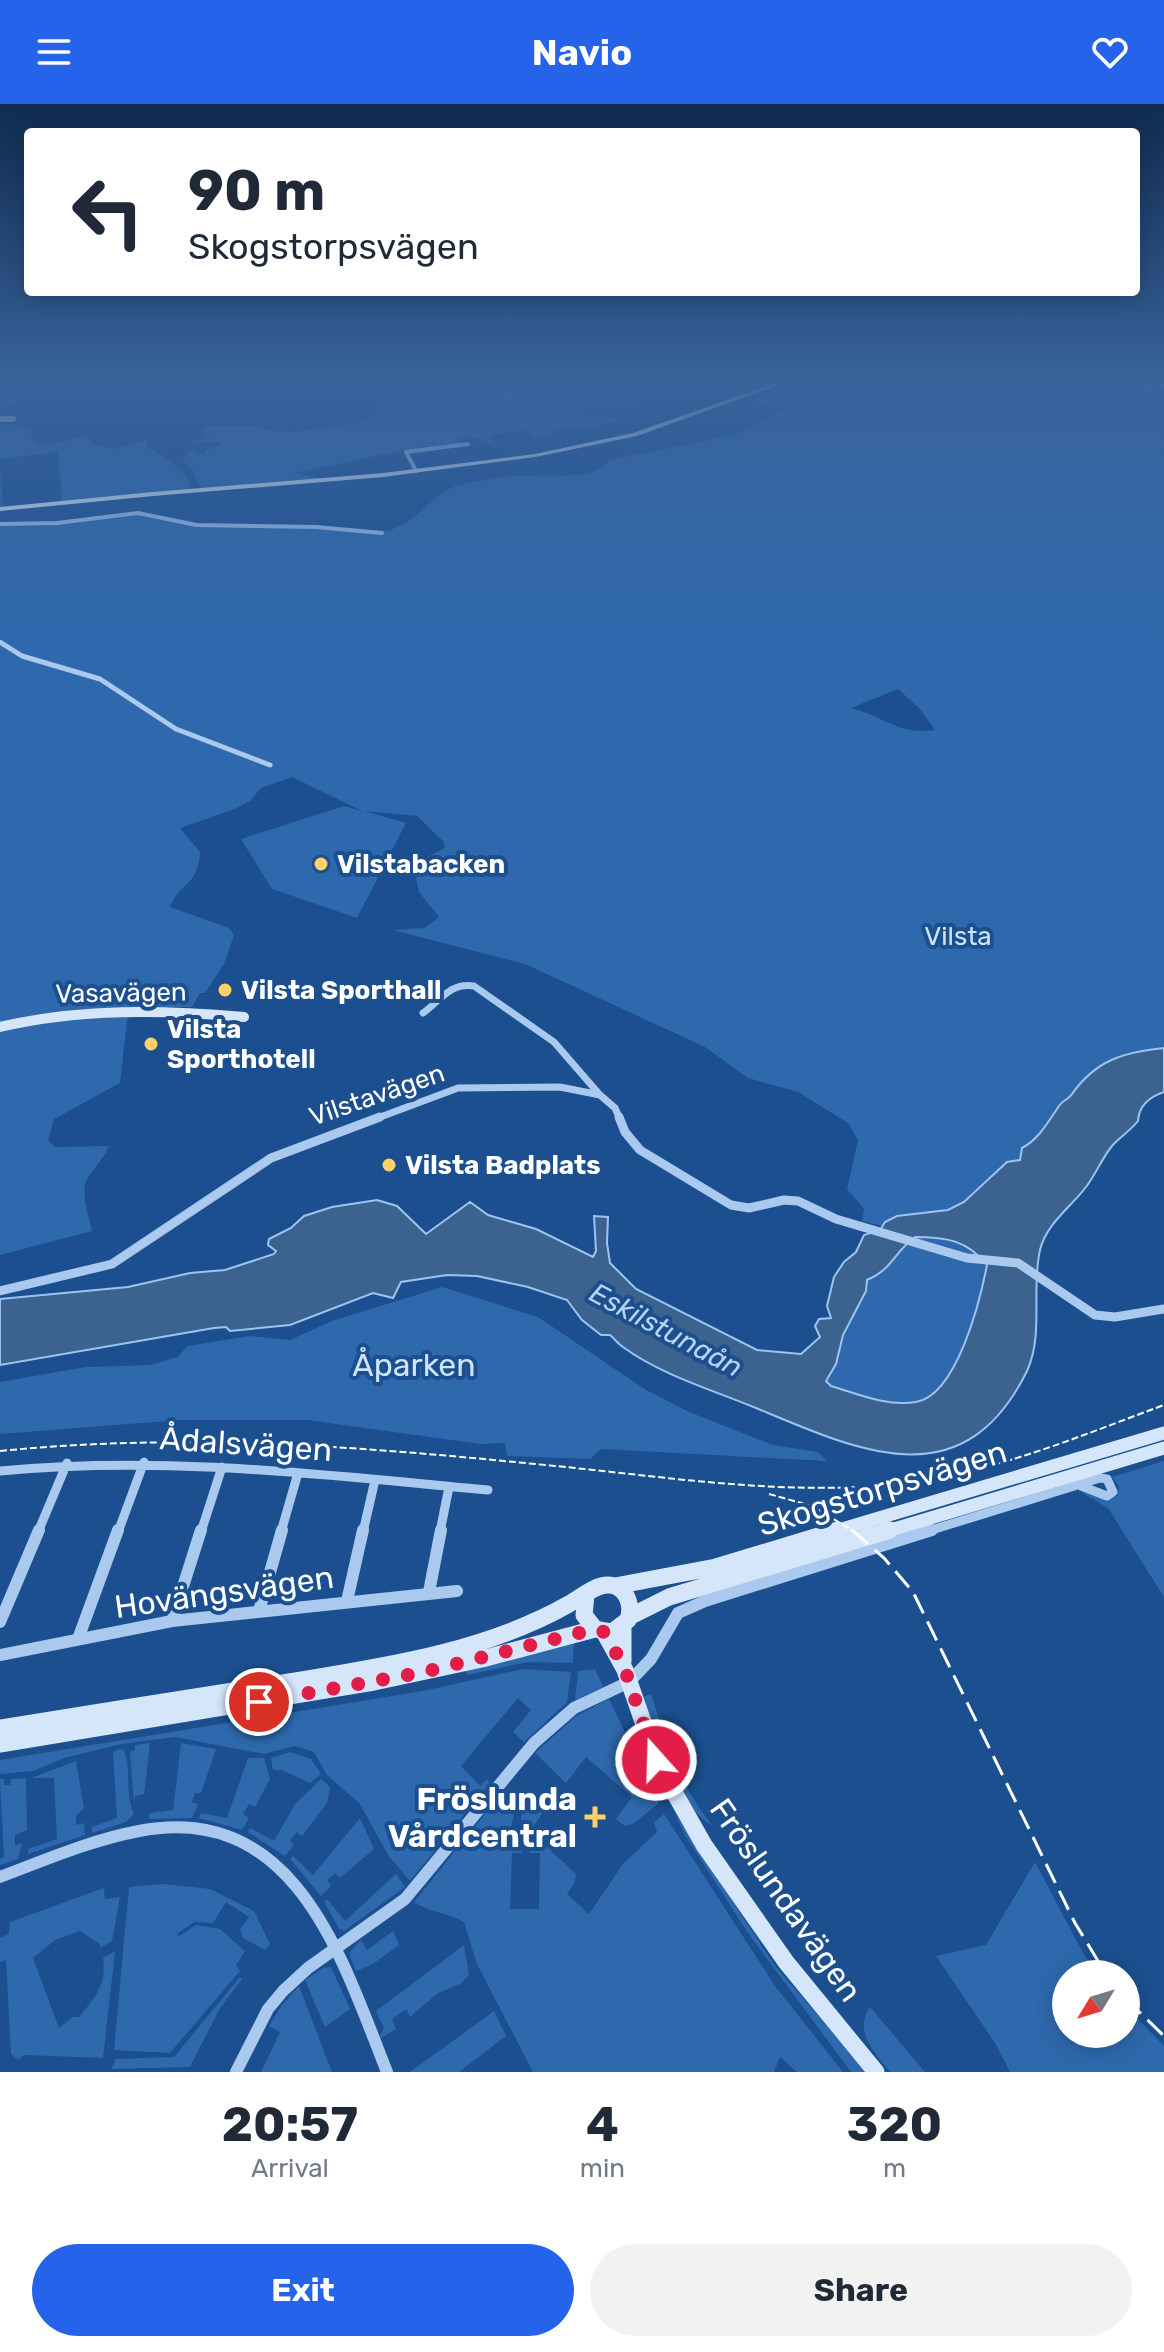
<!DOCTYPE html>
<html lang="en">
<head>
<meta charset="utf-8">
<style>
	body { margin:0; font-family:Rubik,sans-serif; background:#f2f2f3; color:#1f2937; height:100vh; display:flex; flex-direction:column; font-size:30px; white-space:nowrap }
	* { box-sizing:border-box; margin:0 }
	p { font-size:26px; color:#747a83 }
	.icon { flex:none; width:44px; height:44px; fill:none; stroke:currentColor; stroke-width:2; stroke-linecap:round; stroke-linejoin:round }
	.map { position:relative; height:1968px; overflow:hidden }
	.sheet { display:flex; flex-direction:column; background:#fff; flex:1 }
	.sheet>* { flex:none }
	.guide { position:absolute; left:24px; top:24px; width:1116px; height:168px; border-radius:8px; box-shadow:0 4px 20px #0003; background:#fff; color:#1f2937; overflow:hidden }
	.needle { width:52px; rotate:232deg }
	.controls { position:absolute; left:1052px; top:1856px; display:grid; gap:16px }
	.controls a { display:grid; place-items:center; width:88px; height:88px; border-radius:50%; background:#fff; box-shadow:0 4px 20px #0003; font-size:40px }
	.pin { position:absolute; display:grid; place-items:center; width:68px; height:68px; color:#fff; margin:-34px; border:4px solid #fff; border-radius:50%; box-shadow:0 2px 8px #0007 }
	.me { position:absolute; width:88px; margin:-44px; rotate:340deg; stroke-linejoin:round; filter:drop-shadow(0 0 6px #0008) }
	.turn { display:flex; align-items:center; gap:28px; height:168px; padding:0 32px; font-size:36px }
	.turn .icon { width:104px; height:104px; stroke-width:2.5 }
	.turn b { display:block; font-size:56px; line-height:68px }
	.eta { display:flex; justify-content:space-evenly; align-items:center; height:136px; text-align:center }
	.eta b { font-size:48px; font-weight:700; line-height:56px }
	.action { display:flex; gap:16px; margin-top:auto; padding:16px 32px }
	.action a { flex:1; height:92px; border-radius:48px; background:#2563eb; color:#fff; font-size:32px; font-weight:700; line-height:92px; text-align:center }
	.action a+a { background:#f2f2f3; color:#1f2937 }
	header { display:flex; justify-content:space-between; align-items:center; height:104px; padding:0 32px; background:#2563eb; color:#fff; font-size:36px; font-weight:700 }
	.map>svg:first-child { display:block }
	.green { fill:#2e69ad; fill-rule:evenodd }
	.water { fill:#3c6290; stroke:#9cc4f0; stroke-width:2; fill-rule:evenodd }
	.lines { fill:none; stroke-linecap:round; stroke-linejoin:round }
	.street-far4 { stroke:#a9c9ee; stroke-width:4 }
	.street-far3 { stroke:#a9c9ee; stroke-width:5 }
	.street-far2 { stroke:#a9c9ee; stroke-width:7 }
	.street-far1 { stroke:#a9c9ee; stroke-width:9 }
	.street { stroke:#a9c9ee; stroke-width:12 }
	.secondary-far3 { stroke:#d6e6fa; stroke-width:6 }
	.secondary-far2 { stroke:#d6e6fa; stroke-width:10 }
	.secondary-far1 { stroke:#d6e6fa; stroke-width:13 }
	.secondary { stroke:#d6e6fa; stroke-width:17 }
	.primary { fill:#f0f6ff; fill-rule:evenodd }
	.rail-far1 { stroke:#fff; stroke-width:2; stroke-dasharray:7 3; stroke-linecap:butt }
	.rail { stroke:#fff; stroke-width:3; stroke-dasharray:21 9; stroke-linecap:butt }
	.route { stroke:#e11d48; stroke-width:14; stroke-dasharray:0 25.2 }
	.poi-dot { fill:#ffd166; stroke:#1b4f8f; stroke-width:3 }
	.labels { text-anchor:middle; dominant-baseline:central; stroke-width:8; stroke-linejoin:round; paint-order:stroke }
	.poi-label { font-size:26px; font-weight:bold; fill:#fff; stroke:#1b4f8f; text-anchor:start }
	.park-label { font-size:26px; fill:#cfe3fa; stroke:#1b4f8f }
	.street-label { font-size:26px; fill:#fff; stroke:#1b4f8f }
	.water-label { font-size:28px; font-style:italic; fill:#b5d3f5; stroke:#1b4f8f }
	.near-park-label { font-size:32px; fill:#cfe3fa; stroke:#1b4f8f }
	.near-street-label { font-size:32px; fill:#fff; stroke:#1b4f8f }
	.near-poi-label { font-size:32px; font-weight:bold; fill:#fff; stroke:#1b4f8f; text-anchor:end }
</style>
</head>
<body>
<header><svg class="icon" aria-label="menu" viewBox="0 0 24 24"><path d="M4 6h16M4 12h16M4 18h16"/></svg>Navio<svg class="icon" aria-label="heart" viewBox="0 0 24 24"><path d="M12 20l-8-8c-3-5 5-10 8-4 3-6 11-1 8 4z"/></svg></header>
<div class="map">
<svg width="1164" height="1968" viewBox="0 0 1164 1968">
	<rect width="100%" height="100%" fill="#1b4f8f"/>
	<path class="green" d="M0 272H30L40 289 0 305Z
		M396 272H662L691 286 680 291 601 303H574C593 318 602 307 620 317L581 325 570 321 537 334 530 330 531 326 494 330 490 333 495 341C480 337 473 328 457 335L461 340 458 341 400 347 294 369 330 376 201 385 192 366 182 355 190 347H194L196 351 205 350V346L220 341 217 338 192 340 194 336H204L205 331 210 330 200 329 208 322H259L265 326 296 328 357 319 366 316 388 294 463 283 458 278Z
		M845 272H1123L1160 281 1153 284 1164 291V956L1108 981 960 1295 857 1319 812 1262 851 1184 899 1126 862 1117 864 1105 847 1085 858 1036 848 1019 798 988 748 974 705 943 525 860 393 826 425 824 439 813 419 788 413 760 445 744 444 738 417 712 364 707 406 719 357 814 272 785 241 735 344 702 362 707 292 673 261 684 250 697 235 705 180 724 200 748C198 783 181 776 170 803L229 824 234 831 224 860 205 889H200L192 903H136L127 916 120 979 54 1015 48 1036 55 1043 109 1042C103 1056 94 1063 87 1075 80 1088 89 1113 92 1127L0 1151V419L64 417 144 408 205 420 386 427C414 421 426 397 451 384 463 378 491 376 505 373 532 368 597 380 609 356L734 331 786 305 746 296C752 294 760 292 766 292 789 294 803 306 825 294L784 282 810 277 839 281 851 277ZM898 585 920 605 935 626C897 631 886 613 851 604Z
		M0 319 28 324 33 329 31 333C43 347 69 336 84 332L90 334 91 340 115 345 146 336 148 343C162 352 194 367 189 387L62 398 58 348 0 355 3 403H0Z
		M442 1183 538 1213 646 1286 689 1308 773 1341 818 1348 827 1357 601 1345 590 1355 507 1352 505 1339 481 1340 307 1316H180L0 1330V1278L86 1263 151 1261 177 1253 188 1242 250 1232 290 1236 332 1217Z
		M1164 1357V1493L1108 1404 1081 1388 1112 1395 1118 1391 1119 1382 1112 1373Z
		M574 1532 573 1559 528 1558 467 1571 464 1562Z
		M523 1565 571 1568 567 1598 524 1638 513 1628 531 1606 518 1594 461 1662 480 1682 487 1675 490 1679 410 1777 388 1751 360 1700 327 1671 314 1648 302 1644 294 1642 264 1650 175 1633 122 1640 64 1654 33 1667 0 1670V1656L423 1587Z
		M595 1565 603 1583 575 1596 578 1567Z
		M651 1590C666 1636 681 1685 713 1722 676 1702 657 1632 642 1593Z
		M609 1595 659 1699 633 1720 625 1722 616 1715 632 1693 586 1653 566 1679 535 1649 576 1612Z
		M150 1639 144 1690 135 1692 134 1700 130 1648 135 1646V1641Z
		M181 1639 216 1645 201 1689H195L192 1698 198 1700 192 1714 149 1715 150 1709 173 1706Z
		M120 1645 124 1646C132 1667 124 1689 134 1710L126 1718 92 1729V1723L117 1714 113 1648Z
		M290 1648 311 1655 321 1670 310 1679 282 1666H273L271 1654Z
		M248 1654H264L270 1675 255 1703 249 1700 243 1710 249 1714 242 1726 199 1714 201 1709 227 1714Z
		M76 1657 84 1705 76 1711V1721L84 1719 85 1731 28 1750V1745L57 1735 54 1674H31Z
		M26 1674 27 1726 15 1731V1741L22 1739 18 1755 0 1761V1755L4 1753 0 1675H4V1681H10L11 1675Z
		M321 1675 330 1683 327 1699 302 1732 297 1728 290 1736 294 1741 285 1752 248 1728 250 1724 274 1737 295 1700Z
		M507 1689 516 1699 511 1724 522 1749H512L510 1805H539L540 1749H530C523 1733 518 1721 523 1704L544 1707 530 1727 576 1770 575 1778 567 1790 589 1810 623 1760 657 1728 654 1718 664 1710 775 1882 843 1968H797L780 1953 774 1968H533L477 1860 464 1818C448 1808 429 1809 414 1798L489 1705Z
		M674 1708 775 1862 868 1968H851L748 1829 685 1731Z
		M360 1714 374 1745 340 1774 335 1769 327 1776 331 1782 321 1792 290 1755 293 1752 313 1771Z
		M1035 1758 1084 1851 1099 1870H1066V1930H1126V1903L1164 1942V1968H1010L995 1939 936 1852 986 1841Z
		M396 1770 405 1783 344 1827 339 1825 324 1797 327 1795 345 1817Z
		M162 1780 210 1785 254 1807 270 1840 265 1846 243 1834 240 1825 249 1813 226 1798 213 1819 194 1818 177 1830 178 1833 196 1821 220 1825 245 1847 236 1861 240 1867 170 1949 114 1946 129 1783Z
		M104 1784 105 1795 120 1793 112 1837 100 1844V1840L80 1827 55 1836 33 1854 59 1924 73 1913H79C95 1894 107 1880 103 1854L115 1847 103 1954 24 1951 18 1956 11 1950 6 1856 0 1858V1834L9 1830 10 1818Z
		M393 1827 399 1841 373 1860 356 1867 350 1852V1848L361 1836 367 1846Z
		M464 1841 469 1871 462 1879 438 1889 410 1913 406 1905 392 1915 396 1925 378 1936 384 1924 376 1907Z
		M331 1863 350 1905 325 1923 305 1876 323 1864Z
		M240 1873 242 1875 220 1904 190 1963 111 1965 116 1955 174 1953Z
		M299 1882 332 1968H261L280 1928 269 1922 282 1901Z
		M870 1903 925 1968H890C875 1949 853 1928 870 1903Z
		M494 1907 506 1932 459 1968H410Z"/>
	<path class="water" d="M1164 944V988C1149 993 1139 1002 1138 1017 1130 1027 1119 1034 1112 1042 1102 1054 1096 1070 1086 1083 1071 1103 1046 1120 1040 1146 1031 1185 1044 1230 1027 1267 963 1397 859 1347 756 1304 713 1286 661 1271 623 1243 618 1240 615 1235 610 1231H601L582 1216 567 1196 528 1183 477 1172 447 1171 401 1178 393 1194 373 1189 290 1221 230 1227 226 1223 214 1224 0 1261V1195L128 1183 190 1169 225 1166 274 1150 276 1147 268 1141 269 1135 291 1124 304 1112 332 1103 377 1096 397 1102 426 1130 470 1098 488 1111 536 1125 593 1153 596 1147 594 1112 608 1113 607 1139 610 1159 636 1185 757 1246 801 1250 820 1233 815 1222 819 1215 831 1214 827 1202 834 1173 844 1158 856 1148 864 1131 880 1126 885 1118 897 1112 948 1106 964 1098 1007 1058 1020 1056 1022 1044C1039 1035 1048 1018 1059 1002 1062 997 1069 995 1072 990 1096 956 1124 948 1164 944ZM915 1133C946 1133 967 1136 987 1161 980 1197 957 1291 916 1298 887 1303 858 1290 831 1282L826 1277 836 1260 843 1231 866 1187 867 1176C893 1165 894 1148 915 1133Z"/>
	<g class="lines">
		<path class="street-far4" d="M1128 272 1164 282
			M416 367 406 348 468 340
			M0 420 57 419 138 409 196 421 316 423 382 429"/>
		<path class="street-far3" d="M0 538 22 552 100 575 176 625 270 661"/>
		<path class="street-far2" d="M423 909C440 897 450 878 474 882L554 938 600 991
			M375 1015 458 984 560 983 600 991 615 1004 620 1015"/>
		<path class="street-far1" d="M619 1013 625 1028 640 1046 731 1101 749 1104 784 1096 798 1097 836 1115 967 1154 1018 1159 1095 1211 1115 1213 1164 1205
			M0 1187 112 1160 271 1054 380 1013
			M0 1367C164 1351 325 1371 488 1386
			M38 1428 67 1359
			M118 1428 144 1358
			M201 1428 222 1363
			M281 1428 298 1369
			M363 1428 375 1376
			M440 1428 449 1383
			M925 1428 1100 1374 1107 1375 1113 1388 1107 1392 1081 1382"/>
		<path class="street" d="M429 1488 441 1426
			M347 1497 363 1426
			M259 1507 282 1426
			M172 1517 201 1426
			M0 1518 39 1426
			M78 1535 118 1426
			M0 1551 172 1517 457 1487
			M0 1773C45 1756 91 1736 139 1727 296 1697 342 1855 387 1968
			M236 1968 268 1905 283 1887 308 1864 405 1795 534 1639 574 1604 629 1578 651 1555 678 1509 705 1497 932 1426"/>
		<path class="secondary-far3" d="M0 315H13"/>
		<path class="secondary-far2" d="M0 923C81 904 162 906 244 913"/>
		<path class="secondary-far1" d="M832 1428 1164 1329
			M884 1428 1164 1344"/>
		<path class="secondary" d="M615 1482 716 1463 838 1426
			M629 1513 669 1493 890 1426
			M623 1522V1558
			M604 1528 625 1566 657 1658 704 1741 786 1858 876 1968
			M0 1624C94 1609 189 1594 283 1579 379 1563 483 1549 569 1500 580 1494 590 1485 601 1482 623 1476 634 1498 628 1516L612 1528 595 1525 584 1511 586 1491
			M0 1640 374 1578 482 1555 595 1525"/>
		<path class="primary" d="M796 272H803L637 332 535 353 383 373 153 392 0 407V403L153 388 383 369 535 350 633 329Z"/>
		<path class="rail-far1" d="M0 1347C190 1328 366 1343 555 1362 668 1373 784 1392 898 1380 991 1370 1077 1333 1164 1301
			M769 1390 812 1402 855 1428"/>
		<path class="rail" d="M852 1426 884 1454 913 1488 1075 1819 1106 1870
			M1126 1895 1164 1932"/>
	</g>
	<linearGradient id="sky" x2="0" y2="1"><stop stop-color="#0f2b4f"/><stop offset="0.5" stop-color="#39639b"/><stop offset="1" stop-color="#39639b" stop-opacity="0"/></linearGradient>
	<rect width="1164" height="547" fill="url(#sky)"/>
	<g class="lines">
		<path class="route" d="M259 1598 424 1568 595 1525 604 1528 624 1563 656 1656"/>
	</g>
	<g class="poi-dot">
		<circle cx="321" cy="760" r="8"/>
		<circle cx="225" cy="886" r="8"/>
		<circle cx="151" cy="940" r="8"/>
		<circle cx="389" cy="1061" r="8"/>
		<path d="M591 1701h8v8h8v8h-8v8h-8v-8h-8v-8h8z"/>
	</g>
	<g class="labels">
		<g class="poi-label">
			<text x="337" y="760">Vilstabacken</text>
			<text x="241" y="886">Vilsta Sporthall</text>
			<text x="167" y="925">Vilsta<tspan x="167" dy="30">Sporthotell</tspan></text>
			<text x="405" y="1061">Vilsta Badplats</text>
		</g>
		<g class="park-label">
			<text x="958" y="832">Vilsta</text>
		</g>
		<g class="street-label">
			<text transform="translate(121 889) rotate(-1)">Vasavägen</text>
			<text transform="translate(377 991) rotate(-19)">Vilstavägen</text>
		</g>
		<g class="water-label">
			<text transform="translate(666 1226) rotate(28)">Eskilstunaån</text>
		</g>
		<g class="near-park-label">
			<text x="414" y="1261">Åparken</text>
		</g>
		<g class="near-street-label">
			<text transform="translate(246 1340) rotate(4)">Ådalsvägen</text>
			<text transform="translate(882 1384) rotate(-17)">Skogstorpsvägen</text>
			<text transform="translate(224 1488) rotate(-8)">Hovängsvägen</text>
			<text transform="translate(786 1796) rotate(55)">Fröslundavägen</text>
		</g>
		<g class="near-poi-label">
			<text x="577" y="1695">Fröslunda<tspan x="577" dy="37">Vårdcentral</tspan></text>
		</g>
	</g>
</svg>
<div class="controls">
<a><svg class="needle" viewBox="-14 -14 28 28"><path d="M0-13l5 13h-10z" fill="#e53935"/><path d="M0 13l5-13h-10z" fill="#747a83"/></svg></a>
</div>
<div class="pin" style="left:259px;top:1598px;background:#d93025"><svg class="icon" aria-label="arrive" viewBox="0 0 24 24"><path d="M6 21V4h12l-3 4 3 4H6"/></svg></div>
<svg class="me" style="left:656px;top:1656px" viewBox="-20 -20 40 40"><circle r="17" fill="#e11d48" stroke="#fff" stroke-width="3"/><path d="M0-11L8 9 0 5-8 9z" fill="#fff"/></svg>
<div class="guide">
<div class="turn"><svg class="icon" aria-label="left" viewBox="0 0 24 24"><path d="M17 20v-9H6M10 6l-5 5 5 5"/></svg><div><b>90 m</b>Skogstorpsvägen</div></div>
</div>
</div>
<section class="sheet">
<div class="eta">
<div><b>20:57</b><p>Arrival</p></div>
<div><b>4</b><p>min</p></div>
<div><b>320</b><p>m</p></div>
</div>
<div class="action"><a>Exit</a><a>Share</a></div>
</section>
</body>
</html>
